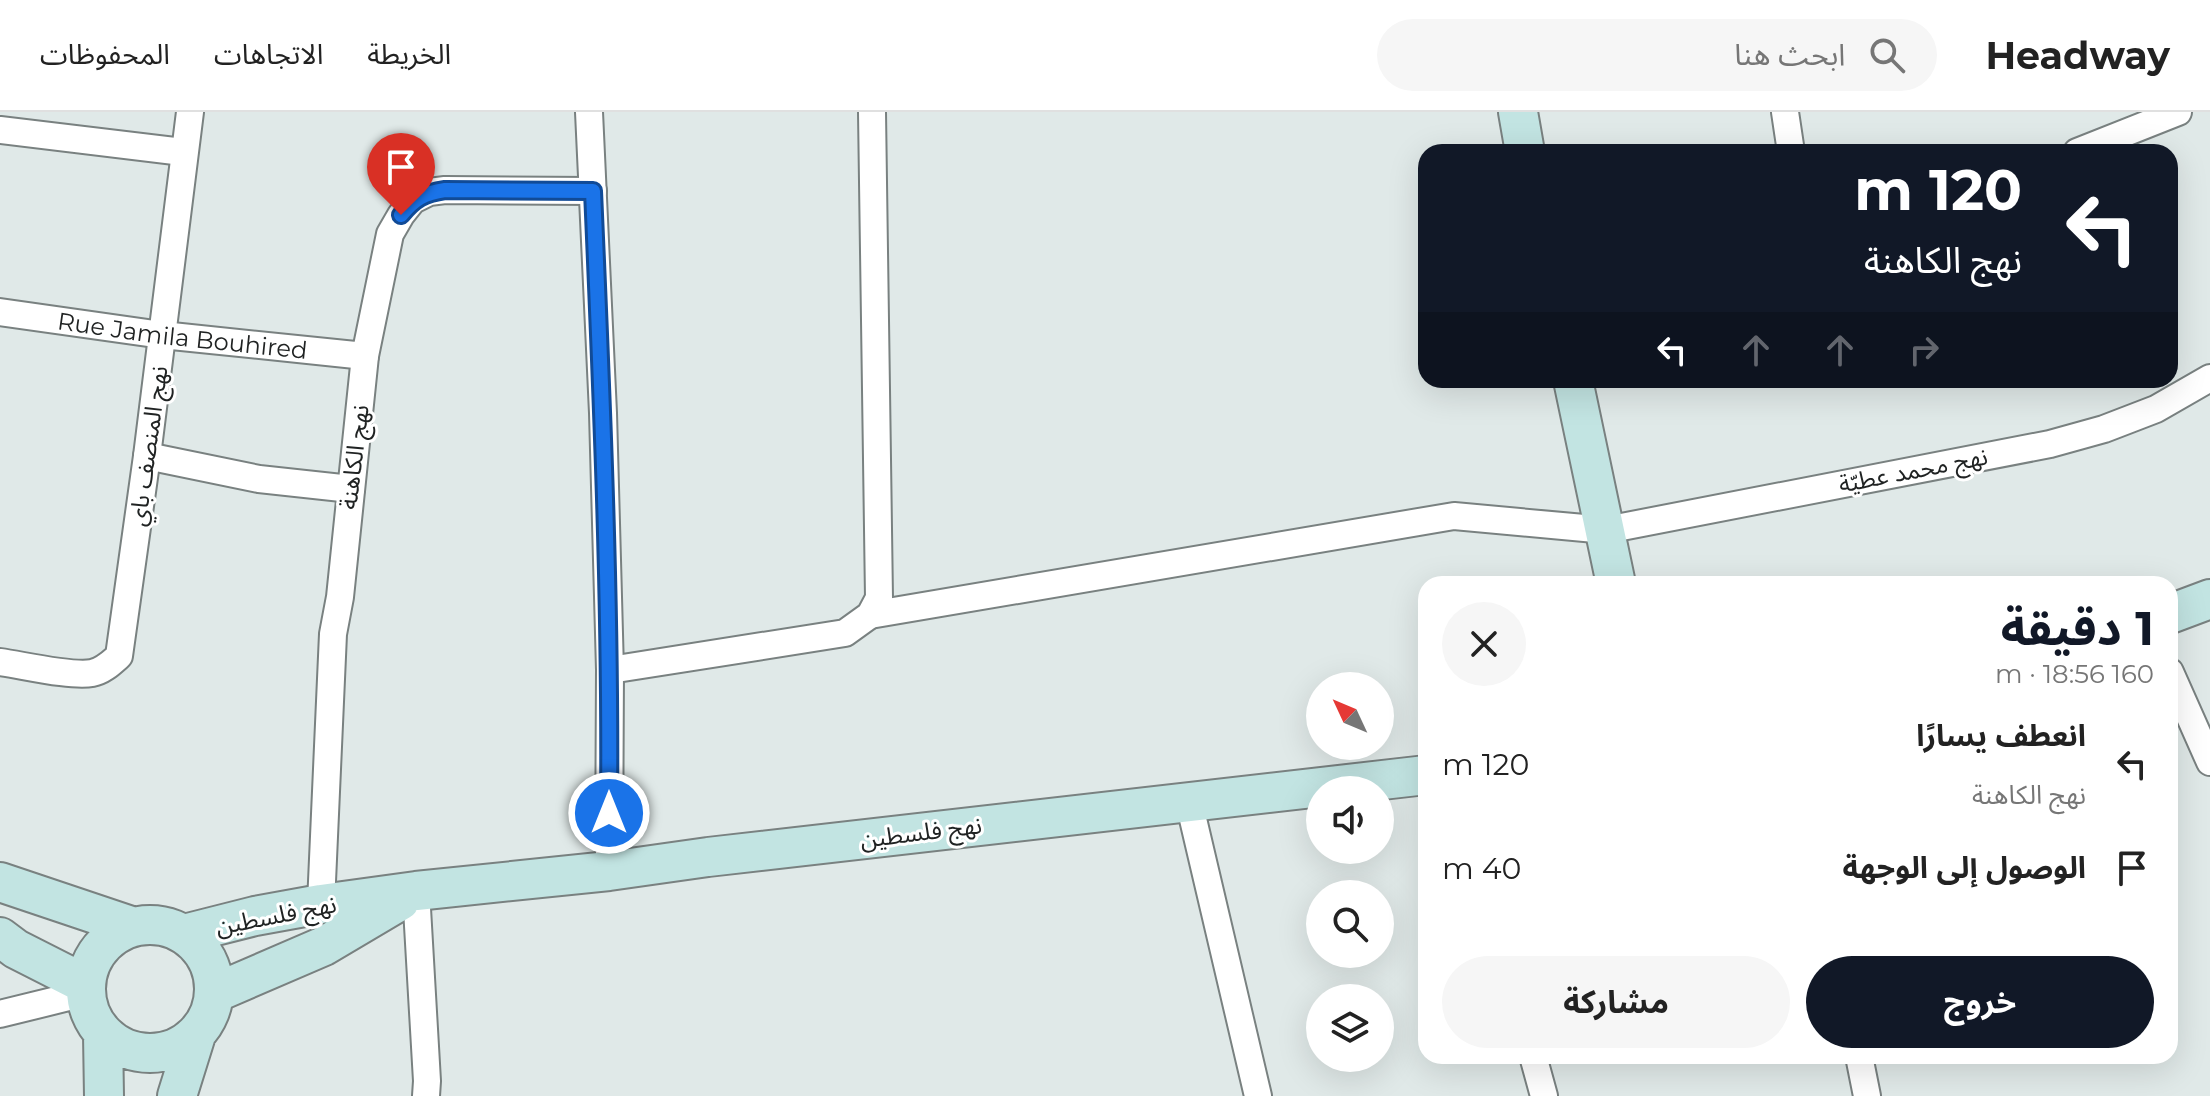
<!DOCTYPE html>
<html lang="ar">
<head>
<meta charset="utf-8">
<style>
	body { margin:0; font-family:Montserrat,"Noto Sans Arabic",sans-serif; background:#f6f6f6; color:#222; direction:rtl; height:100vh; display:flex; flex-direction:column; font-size:30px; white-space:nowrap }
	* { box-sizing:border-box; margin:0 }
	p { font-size:26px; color:#767676 }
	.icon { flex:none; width:44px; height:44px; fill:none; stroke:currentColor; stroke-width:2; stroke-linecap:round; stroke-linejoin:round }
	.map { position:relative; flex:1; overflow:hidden; direction:ltr }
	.drawer { position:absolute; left:1418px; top:464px; width:760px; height:488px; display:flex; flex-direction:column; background:#fff; border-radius:24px; box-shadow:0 8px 32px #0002; direction:rtl }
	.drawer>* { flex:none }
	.hud { position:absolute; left:1418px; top:32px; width:760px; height:244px; border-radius:24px; box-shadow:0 8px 32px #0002; direction:rtl; background:#111827; color:#fff; overflow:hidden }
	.needle { width:52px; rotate:314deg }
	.controls { position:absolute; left:1306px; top:560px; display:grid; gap:16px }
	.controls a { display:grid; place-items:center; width:88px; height:88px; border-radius:50%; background:#fff; box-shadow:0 8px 32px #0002; font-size:40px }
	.pin { position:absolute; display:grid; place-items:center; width:68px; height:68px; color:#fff; margin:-82px -34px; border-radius:50% 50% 50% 0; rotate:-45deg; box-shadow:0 0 8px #0007 }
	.pin .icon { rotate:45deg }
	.me { position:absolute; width:88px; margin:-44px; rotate:0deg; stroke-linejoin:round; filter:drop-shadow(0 0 6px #0008) }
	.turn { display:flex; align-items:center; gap:28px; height:168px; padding:0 24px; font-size:36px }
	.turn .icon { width:104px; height:104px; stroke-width:2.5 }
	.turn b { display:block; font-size:56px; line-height:68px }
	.lanes { display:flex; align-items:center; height:76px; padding:0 24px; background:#0003; justify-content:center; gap:40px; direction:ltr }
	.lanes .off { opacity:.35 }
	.round { display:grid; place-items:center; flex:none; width:84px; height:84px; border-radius:42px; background:#f6f6f6 }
	.headline { display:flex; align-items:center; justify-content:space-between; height:136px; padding:0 24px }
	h1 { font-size:48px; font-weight:700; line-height:60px; color:#111827 }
	.action { display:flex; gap:16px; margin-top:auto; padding:16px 24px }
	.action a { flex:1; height:92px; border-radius:48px; background:#111827; color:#fff; font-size:32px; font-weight:700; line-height:92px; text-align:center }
	.action a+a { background:#f6f6f6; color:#222 }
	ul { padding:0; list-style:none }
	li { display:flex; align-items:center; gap:24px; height:104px; padding:0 24px }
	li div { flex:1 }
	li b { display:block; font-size:30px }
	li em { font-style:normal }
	header { display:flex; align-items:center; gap:48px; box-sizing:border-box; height:112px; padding:0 40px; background:#fff; border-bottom:2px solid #e0e0e0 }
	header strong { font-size:38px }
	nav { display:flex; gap:44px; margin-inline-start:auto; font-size:28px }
	.search { width:560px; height:72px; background:#f6f6f6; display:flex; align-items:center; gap:20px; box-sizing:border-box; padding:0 28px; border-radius:44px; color:#767676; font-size:30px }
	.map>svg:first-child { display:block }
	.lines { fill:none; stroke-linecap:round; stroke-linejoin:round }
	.street-casing { stroke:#798180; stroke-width:30 }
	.secondary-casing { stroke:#798180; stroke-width:42 }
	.street { stroke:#fff; stroke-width:26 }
	.secondary { stroke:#c2e4e2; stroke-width:38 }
	.route-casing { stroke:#114b97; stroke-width:20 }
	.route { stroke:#1a73e8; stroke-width:14 }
	.labels { text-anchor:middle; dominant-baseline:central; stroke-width:6; stroke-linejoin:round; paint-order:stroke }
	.street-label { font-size:24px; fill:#202323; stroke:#fff }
</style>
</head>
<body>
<header>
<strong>Headway</strong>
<div class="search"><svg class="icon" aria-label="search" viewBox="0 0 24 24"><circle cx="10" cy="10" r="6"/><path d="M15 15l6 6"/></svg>ابحث هنا</div>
<nav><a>الخريطة</a><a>الاتجاهات</a><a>المحفوظات</a></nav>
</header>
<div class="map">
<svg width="2210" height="984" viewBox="0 0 2210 984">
	<rect width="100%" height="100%" fill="#e0e9e8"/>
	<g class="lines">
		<g class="street-casing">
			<g id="street">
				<path d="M589 0 603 301 610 558 609 759"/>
				<path d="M1785 0 1791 40"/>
				<path d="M0 18 183 40"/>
				<path d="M2077 40 2178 0"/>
				<path id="s1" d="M0 200 162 223 365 244"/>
				<path d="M147 344 259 367 351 377"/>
				<path d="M870 503 1454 404 1606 418 2050 332 2104 317 2156 297 2210 266"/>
				<path d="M0 550C22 553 72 565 92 561 103 559 111 551 119 544L147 344 190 0"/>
				<path d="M610 558 845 521 870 503 879 486 872 0"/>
				<path d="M2170 560 2210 650"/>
				<path d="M1189 690 1258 984"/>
				<path d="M416 779 427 969 426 984"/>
				<path d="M321 792 333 522 340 485 365 244 390 122 401 103 413 88 429 80 445 78 593 79"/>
				<path d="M0 902 85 881"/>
				<path d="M1533 944 1544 984"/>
				<path d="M1859 944 1867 984"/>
			</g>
		</g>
		<g class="secondary-casing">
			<path id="secondary" d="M1518 0 1525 40
				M1573 268 1616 472
				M2170 502 2210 487
				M0 770 134 815
				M86 877a64 64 0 1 1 128 0a64 64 0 1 1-128 0Z
				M184 822 255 804 321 792 416 779 609 759 708 745 1426 663
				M0 825 16 837 85 872
				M215 881 324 834 400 789
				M103 923 104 984
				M177 984 196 923"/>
		</g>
		<use href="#street" class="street"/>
		<use href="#secondary" class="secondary"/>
	</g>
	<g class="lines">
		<g class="route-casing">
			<path id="route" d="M401 103C414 87 424 81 445 78L593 79C602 287 611 494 609 701"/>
		</g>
		<use href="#route" class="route"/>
	</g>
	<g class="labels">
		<g class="street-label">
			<text stroke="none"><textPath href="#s1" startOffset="184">Rue Jamila Bouhired</textPath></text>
			<text transform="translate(148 334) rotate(-82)">نهج المنصف باي</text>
			<text transform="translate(354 345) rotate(-83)">نهج الكاهنة</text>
			<text transform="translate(1913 358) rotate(-11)">نهج محمد عطيّة</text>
			<text transform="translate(921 720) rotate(-7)">نهج فلسطين</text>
			<text transform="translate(276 803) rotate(-11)">نهج فلسطين</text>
		</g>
	</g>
</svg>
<div class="controls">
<a><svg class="needle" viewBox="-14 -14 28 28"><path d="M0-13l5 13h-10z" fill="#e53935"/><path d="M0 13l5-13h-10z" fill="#767676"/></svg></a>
<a><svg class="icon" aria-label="sound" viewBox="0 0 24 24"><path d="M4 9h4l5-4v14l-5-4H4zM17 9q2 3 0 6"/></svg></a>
<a><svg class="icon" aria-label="search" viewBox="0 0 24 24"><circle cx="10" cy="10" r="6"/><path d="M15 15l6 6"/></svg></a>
<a><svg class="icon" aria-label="layers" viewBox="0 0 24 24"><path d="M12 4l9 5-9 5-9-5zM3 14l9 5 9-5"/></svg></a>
</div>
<div class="pin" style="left:401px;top:103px;background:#d93025"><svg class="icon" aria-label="arrive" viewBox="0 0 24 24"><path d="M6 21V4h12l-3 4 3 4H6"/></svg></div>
<svg class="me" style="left:609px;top:701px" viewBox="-20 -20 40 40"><circle r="17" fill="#1a73e8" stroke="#fff" stroke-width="3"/><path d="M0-11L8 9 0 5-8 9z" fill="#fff"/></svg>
<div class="hud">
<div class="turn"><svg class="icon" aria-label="left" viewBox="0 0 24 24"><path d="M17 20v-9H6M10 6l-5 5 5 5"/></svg><div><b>120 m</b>نهج الكاهنة</div></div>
<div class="lanes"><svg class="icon" aria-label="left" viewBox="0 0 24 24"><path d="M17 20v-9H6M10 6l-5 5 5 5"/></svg><svg class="icon off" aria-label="ahead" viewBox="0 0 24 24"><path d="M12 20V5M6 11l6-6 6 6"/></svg><svg class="icon off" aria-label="ahead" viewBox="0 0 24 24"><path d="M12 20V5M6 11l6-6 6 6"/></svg><svg class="icon off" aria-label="right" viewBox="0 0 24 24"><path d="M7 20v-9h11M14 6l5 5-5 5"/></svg></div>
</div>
<section class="drawer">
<div class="headline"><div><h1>1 دقيقة</h1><p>160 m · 18:56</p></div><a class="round"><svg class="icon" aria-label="close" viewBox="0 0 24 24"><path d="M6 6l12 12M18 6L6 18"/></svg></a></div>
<ul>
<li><svg class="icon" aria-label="left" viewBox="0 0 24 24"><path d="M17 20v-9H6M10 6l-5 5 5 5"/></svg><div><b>انعطف يسارًا</b><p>نهج الكاهنة</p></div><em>120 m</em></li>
<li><svg class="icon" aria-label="arrive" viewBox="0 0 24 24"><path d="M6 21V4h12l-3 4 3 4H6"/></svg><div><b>الوصول إلى الوجهة</b></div><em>40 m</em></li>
</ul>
<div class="action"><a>خروج</a><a>مشاركة</a></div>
</section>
</div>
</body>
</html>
